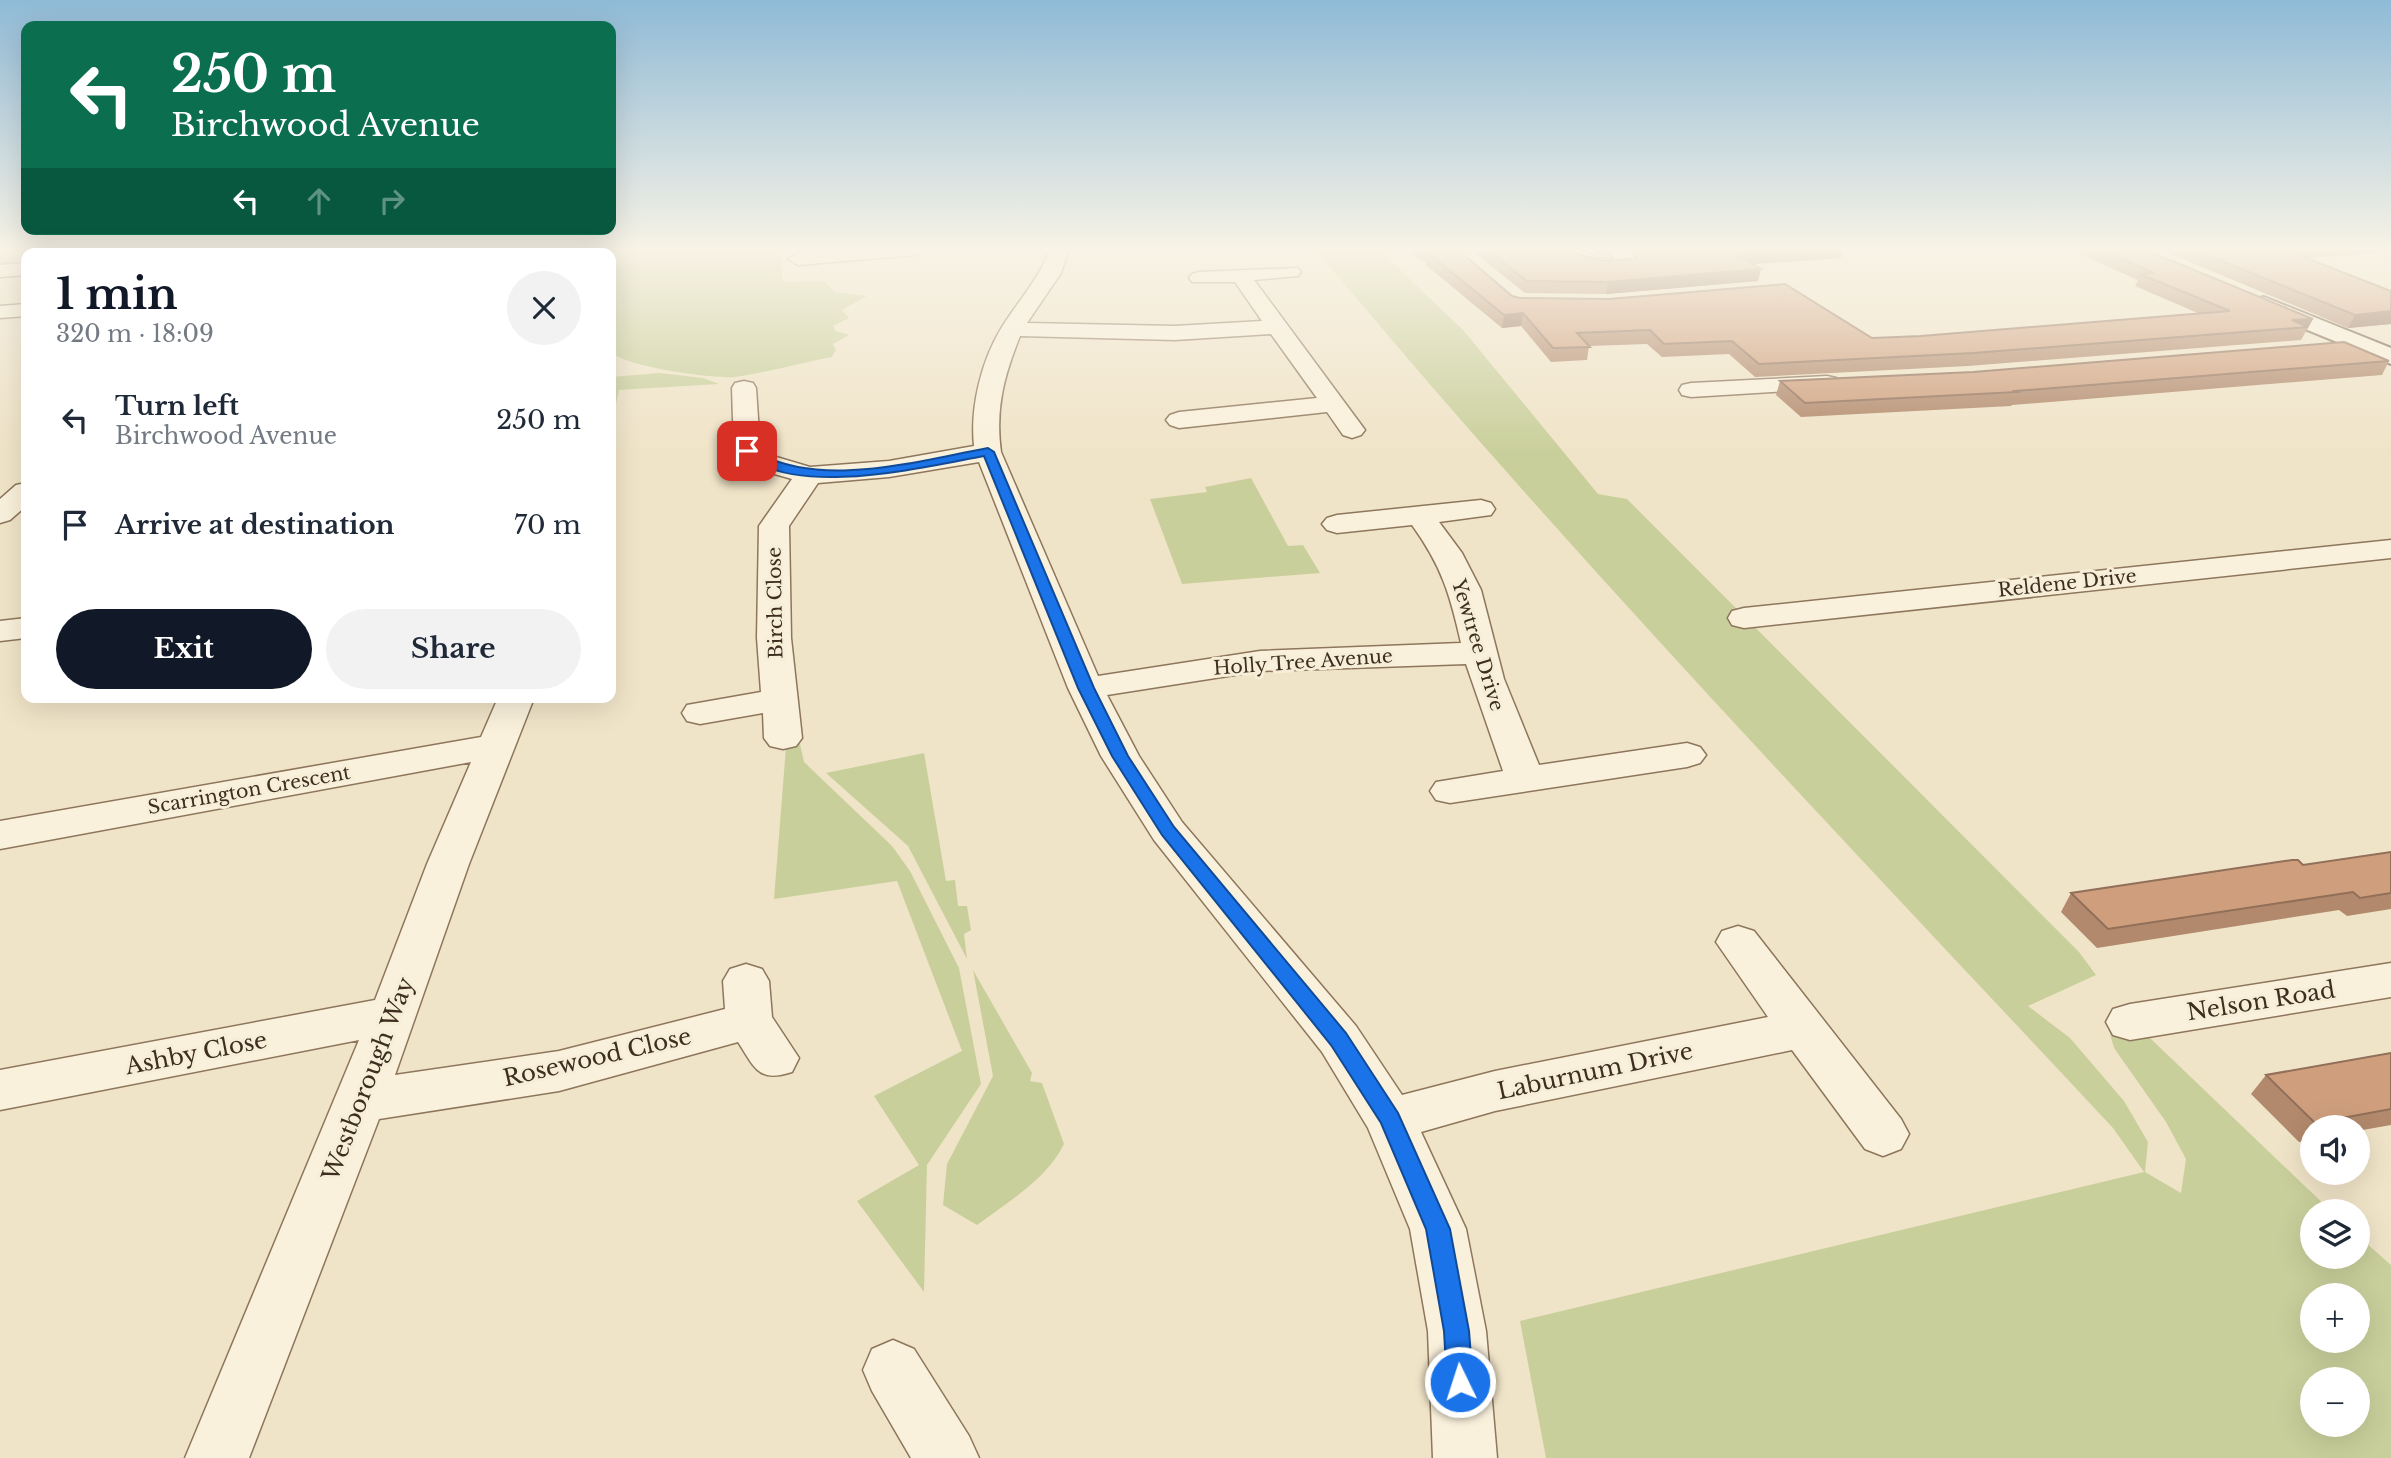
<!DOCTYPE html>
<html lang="en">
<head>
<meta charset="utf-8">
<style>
	body { margin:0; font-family:"Libre Baskerville",serif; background:#f2f2f3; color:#1f2937; height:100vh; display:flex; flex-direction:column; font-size:26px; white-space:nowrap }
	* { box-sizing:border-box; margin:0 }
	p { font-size:23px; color:#747a83 }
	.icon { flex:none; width:38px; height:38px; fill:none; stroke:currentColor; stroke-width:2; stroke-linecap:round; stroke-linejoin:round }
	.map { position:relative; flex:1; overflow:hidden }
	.sheet { position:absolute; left:21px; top:248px; width:595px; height:455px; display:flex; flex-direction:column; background:#fff; border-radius:14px; box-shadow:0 7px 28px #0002 }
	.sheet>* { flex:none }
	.hud { position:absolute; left:21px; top:21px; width:595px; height:214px; border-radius:14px; box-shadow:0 7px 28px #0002; background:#0b6e4f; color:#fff; overflow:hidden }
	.tools { position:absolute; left:2300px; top:1115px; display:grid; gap:14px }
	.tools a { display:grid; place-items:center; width:70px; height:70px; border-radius:50%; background:#fff; box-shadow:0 7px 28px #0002; font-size:35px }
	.pin { position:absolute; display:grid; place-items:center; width:60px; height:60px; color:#fff; margin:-30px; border-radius:14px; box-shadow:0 4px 10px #0006 }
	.me { position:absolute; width:77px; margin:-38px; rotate:356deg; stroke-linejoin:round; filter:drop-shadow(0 0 5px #0008) }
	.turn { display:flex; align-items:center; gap:24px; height:147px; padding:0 35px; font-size:32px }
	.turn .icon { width:91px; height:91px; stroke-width:2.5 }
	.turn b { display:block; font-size:49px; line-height:60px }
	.lanes { display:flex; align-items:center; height:66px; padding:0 35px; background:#0003; justify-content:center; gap:35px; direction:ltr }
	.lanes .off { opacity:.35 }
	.round { display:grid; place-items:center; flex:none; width:74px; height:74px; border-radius:37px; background:#f2f2f3 }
	.overview { display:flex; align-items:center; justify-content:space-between; height:119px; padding:0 35px }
	h1 { font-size:42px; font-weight:700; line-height:52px; color:#111827 }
	.button { display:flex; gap:14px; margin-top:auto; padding:14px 35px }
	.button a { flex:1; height:80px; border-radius:42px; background:#111827; color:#fff; font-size:28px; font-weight:700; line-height:80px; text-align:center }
	.button a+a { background:#f2f2f3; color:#1f2937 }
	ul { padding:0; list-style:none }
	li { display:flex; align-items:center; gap:21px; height:105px; padding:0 35px }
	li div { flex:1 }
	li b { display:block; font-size:26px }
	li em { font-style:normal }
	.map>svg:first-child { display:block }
	.green { fill:#c9cf9b; fill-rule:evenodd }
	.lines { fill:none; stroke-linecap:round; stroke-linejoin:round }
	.street-casing { stroke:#8d765c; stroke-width:3 }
	.secondary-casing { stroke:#6f573f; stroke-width:4 }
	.street { fill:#faf1dc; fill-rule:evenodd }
	.secondary { fill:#faf1dc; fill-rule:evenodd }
	.wall { fill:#b2896c }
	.shaded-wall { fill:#916f58 }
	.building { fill:#cf9f7d; stroke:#916f58; stroke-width:2 }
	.route { fill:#1a73e8; stroke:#114b97; stroke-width:2 }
	.labels { text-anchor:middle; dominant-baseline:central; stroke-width:6; stroke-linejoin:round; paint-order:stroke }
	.street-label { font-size:19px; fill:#3d2e20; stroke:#f7eed8 }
	.near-street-label { font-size:23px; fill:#3d2e20; stroke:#f7eed8 }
</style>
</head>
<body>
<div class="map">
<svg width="2391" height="1458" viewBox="0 0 2391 1458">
	<rect width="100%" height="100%" fill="#f0e4c8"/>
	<path class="green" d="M0 249H232L171 254H26V264L0 266Z
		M550 249H780L783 282 824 281 835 292 867 296 842 310 849 318 833 326 836 331 849 335 833 344 836 350 832 357C800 363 768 372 736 377 715 379 622 367 611 351V254H552L545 251Z
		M1315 249H1378L1464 331 1598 494 1627 499 2079 952 2096 975 2028 1006 2070 1038 2124 1101 2148 1142 2145 1172 2181 1193 2186 1159 2166 1122 2114 1048 2109 1030 2128 1017 2331 1211H2312V1256H2357V1235L2391 1265V1458H1546L1520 1321 2144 1172 2113 1128C1843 839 1568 553 1315 249ZM2312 1295H2357V1340H2312ZM2312 1379H2357V1424H2312Z
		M660 373 703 378 719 384 619 390 611 427V377Z
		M1251 478 1288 546 1303 545 1320 573 1182 584 1150 499 1207 492 1205 487Z
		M800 744 804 762 892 846 910 871 959 968 981 1084 927 1165 924 1292 857 1201 919 1165 874 1096 962 1051 897 881 774 899 786 747Z
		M924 753 946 881 955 880 958 906H967L971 930 964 934 967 959 908 846 826 773Z
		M973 970 1032 1073 1030 1081 1042 1083 1064 1144C1046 1180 1009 1201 977 1225L943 1205 947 1164 993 1076Z"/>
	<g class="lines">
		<g class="street-casing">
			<path id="street" d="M228 249H303L298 254H223Z
				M843 249H924L915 255 798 265 788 259 798 253Z
				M1050 249H1069L1061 273 1027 323 1175 326 1262 321 1235 282H1192L1189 278 1192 274 1199 272 1298 268 1301 272 1298 276 1254 280 1365 430 1361 435 1352 438 1343 435 1327 412 1179 428 1170 425 1166 420 1170 415 1179 412 1317 398 1271 334 1175 340 1020 336C1004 376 995 409 1001 452L1098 676 1260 651 1461 643C1450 594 1442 567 1412 525L1337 533 1327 530 1322 524 1327 518 1337 515 1481 500 1491 503 1495 509 1491 515 1439 522 1462 553 1481 590 1504 679 1539 765 1687 743 1700 747 1706 755 1700 763 1687 767 1450 803 1436 800 1430 791 1436 782 1503 771 1466 664 1260 671 1107 695 1139 756 1182 822 1356 1026 1402 1095 1495 1071 1768 1017 1716 942 1722 931 1738 926 1754 931 1901 1119 1909 1134 1901 1149 1883 1156 1865 1149 1792 1050 1495 1111 1421 1132 1466 1229 1486 1331 1497 1458H1433L1428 1331 1410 1229 1368 1128 1322 1052 1154 840 1101 756 1068 688 979 462 889 477 818 483 789 526 791 638 802 738 796 746 783 749 770 746 764 738 763 713 700 724 687 721 682 713 687 705 761 692 757 638 759 526 792 479 753 468 734 451 732 388 735 383 744 381 753 383 756 388 760 448 773 456 810 467 889 461 974 446C970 408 981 361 1002 327 1019 300 1039 279 1050 249Z
				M1559 249C1564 249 1571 248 1576 249 1591 252 1596 261 1615 259L1604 249H1626L1637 259 1633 267C1606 274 1577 273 1559 249Z
				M26 263V275L0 277V265Z
				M26 304V316L0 318V306Z
				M1827 376 1836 378 1839 383 1836 388 1691 397 1682 395 1679 390 1682 385 1691 383Z
				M26 483V506L10 520 0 523V499L16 485Z
				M2391 540V558L1744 628 1732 625 1728 618 1732 611 1744 608Z
				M26 618V638L0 641V621Z
				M498 698H534L469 864 395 1075 559 1051 725 1009 723 981 730 969 746 964 762 969 769 981 772 1017 799 1058 792 1072C758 1083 755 1068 738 1042L559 1091 379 1119 249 1458H185L359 1040 0 1110V1070L375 1000 427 864 471 762 0 849V821L481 737Z
				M2391 963V997L2130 1040 2113 1035 2106 1022 2113 1009 2130 1004Z
				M893 1340 914 1349 969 1436 979 1458H911L872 1391 863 1370 872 1349Z"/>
		</g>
		<g class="secondary-casing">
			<path id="secondary" d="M2264 297 2391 348V364L2256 309 2253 304 2256 299Z"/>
		</g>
		<use href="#street" class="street"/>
		<use href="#secondary" class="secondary"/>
	</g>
	<path class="wall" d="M1410 249H1457L1512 296 1520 298 1872 338 1921 336 2200 314 2135 286 2138 280 2068 249H2143L2313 319 2301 340 1968 366 1755 377 1729 354 1662 357 1647 344 1589 346 1587 360 1551 362 1521 326 1502 328 1426 265V261H1422L1412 253Z
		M1470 249H1571L1575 253 1605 261 1636 258 1646 249H1843L1841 258 1752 264 1758 281 1606 294 1525 293Z
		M1586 249H1610L1608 257Z
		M2159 249H2391V252L2306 258 2391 291V324L2348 328Z
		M2389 361 2382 375 2012 405 2011 406 1801 417 1776 395 1780 381Z
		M2391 852V909L2347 916 2339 910 2097 948 2061 912 2071 893 2303 865Z
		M2391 1053V1125L2357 1131V1127H2312V1140L2299 1142 2251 1094 2266 1075Z"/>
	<path class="shaded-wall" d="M1797 249H1843L1841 258 1741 265 1740 253Z
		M1761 269 1758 281 1606 294 1608 282Z
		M2391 311V324L2348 328 2355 315Z
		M1523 313 1521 326 1502 328 1504 315Z
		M2313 319 2306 331 2305 332 2308 327 2292 320Z"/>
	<path class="building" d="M1427 249H1457L1512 296 1520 298 1609 299 1785 284 1872 338 1921 336 2230 311 2140 274 2154 273 2099 249H2143L2313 319 2292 320 2308 327 1973 353 1759 364 1732 341 1664 344 1650 330 1577 333 1590 347 1553 348 1523 313 1504 315 1428 253Z
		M1486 249H1571L1575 253 1605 261 1636 258 1640 250 1646 249H1797L1740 253 1743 255 1739 256 1761 269 1608 282 1527 281Z
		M2192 249H2283L2391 291V311L2355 315Z
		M2344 342 2389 361 2015 391 2017 392 1805 403 1780 381 1973 372Z
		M2391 852V893L2360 898 2353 892 2108 929 2071 893 2292 860H2298L2303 865Z
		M2391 1053V1109L2315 1123 2266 1075Z"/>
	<linearGradient id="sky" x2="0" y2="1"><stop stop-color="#8fbad6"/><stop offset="0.55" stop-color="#f8f3e6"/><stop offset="1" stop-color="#f8f3e6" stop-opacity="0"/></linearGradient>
	<rect width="2391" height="453" fill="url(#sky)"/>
	<path class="route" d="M988 448 994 452 1094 688 1128 756 1174 827 1346 1033 1398 1113 1450 1229 1469 1331 1473 1382 1469 1391 1460 1395 1451 1391 1447 1382 1444 1331 1426 1229 1381 1123 1331 1045 1162 835 1112 756 1078 688 984 456C923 467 790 500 741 451L751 449C817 491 916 461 988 448Z"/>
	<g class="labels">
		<g class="street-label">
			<text transform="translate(2067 583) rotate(-6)">Reldene Drive</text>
			<text transform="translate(775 603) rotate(-91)">Birch Close</text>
			<text transform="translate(1478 645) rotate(73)">Yewtree Drive</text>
			<text transform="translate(1303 662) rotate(-4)">Holly Tree Avenue</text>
			<text transform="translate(249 790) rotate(-10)">Scarrington Crescent</text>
		</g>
		<g class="near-street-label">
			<text transform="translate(2261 1001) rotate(-9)">Nelson Road</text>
			<text transform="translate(196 1053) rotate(-11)">Ashby Close</text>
			<text transform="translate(597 1057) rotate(-13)">Rosewood Close</text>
			<text transform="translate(1595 1071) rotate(-12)">Laburnum Drive</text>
			<text transform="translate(368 1079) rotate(-69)">Westborough Way</text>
		</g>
	</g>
</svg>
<div class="tools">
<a><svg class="icon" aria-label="sound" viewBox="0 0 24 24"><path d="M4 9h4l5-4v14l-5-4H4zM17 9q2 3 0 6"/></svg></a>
<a><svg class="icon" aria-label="layers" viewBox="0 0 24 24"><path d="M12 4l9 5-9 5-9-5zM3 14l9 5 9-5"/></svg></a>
<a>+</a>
<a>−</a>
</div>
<div class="pin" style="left:747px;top:451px;background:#d93025"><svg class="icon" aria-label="arrive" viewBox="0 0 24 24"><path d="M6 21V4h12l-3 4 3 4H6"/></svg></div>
<svg class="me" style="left:1460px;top:1382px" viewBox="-20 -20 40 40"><circle r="17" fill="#1a73e8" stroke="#fff" stroke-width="3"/><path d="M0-11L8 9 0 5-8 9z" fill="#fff"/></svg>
<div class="hud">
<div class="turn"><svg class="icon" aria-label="left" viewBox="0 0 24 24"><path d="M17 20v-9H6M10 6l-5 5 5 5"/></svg><div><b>250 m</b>Birchwood Avenue</div></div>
<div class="lanes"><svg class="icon" aria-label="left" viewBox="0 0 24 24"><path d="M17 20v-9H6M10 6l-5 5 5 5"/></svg><svg class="icon off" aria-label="ahead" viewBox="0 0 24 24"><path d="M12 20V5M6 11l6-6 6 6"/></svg><svg class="icon off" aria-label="right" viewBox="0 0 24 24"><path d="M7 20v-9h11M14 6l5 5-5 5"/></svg></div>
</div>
<section class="sheet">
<div class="overview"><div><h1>1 min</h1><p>320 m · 18:09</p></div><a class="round"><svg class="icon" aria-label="close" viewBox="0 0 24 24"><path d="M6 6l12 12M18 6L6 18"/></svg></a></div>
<ul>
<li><svg class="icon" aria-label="left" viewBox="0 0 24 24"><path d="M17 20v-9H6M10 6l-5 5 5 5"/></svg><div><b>Turn left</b><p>Birchwood Avenue</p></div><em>250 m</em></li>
<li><svg class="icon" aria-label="arrive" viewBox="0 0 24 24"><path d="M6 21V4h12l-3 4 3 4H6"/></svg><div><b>Arrive at destination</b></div><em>70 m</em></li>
</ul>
<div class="button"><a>Exit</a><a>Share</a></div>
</section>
</div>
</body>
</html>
